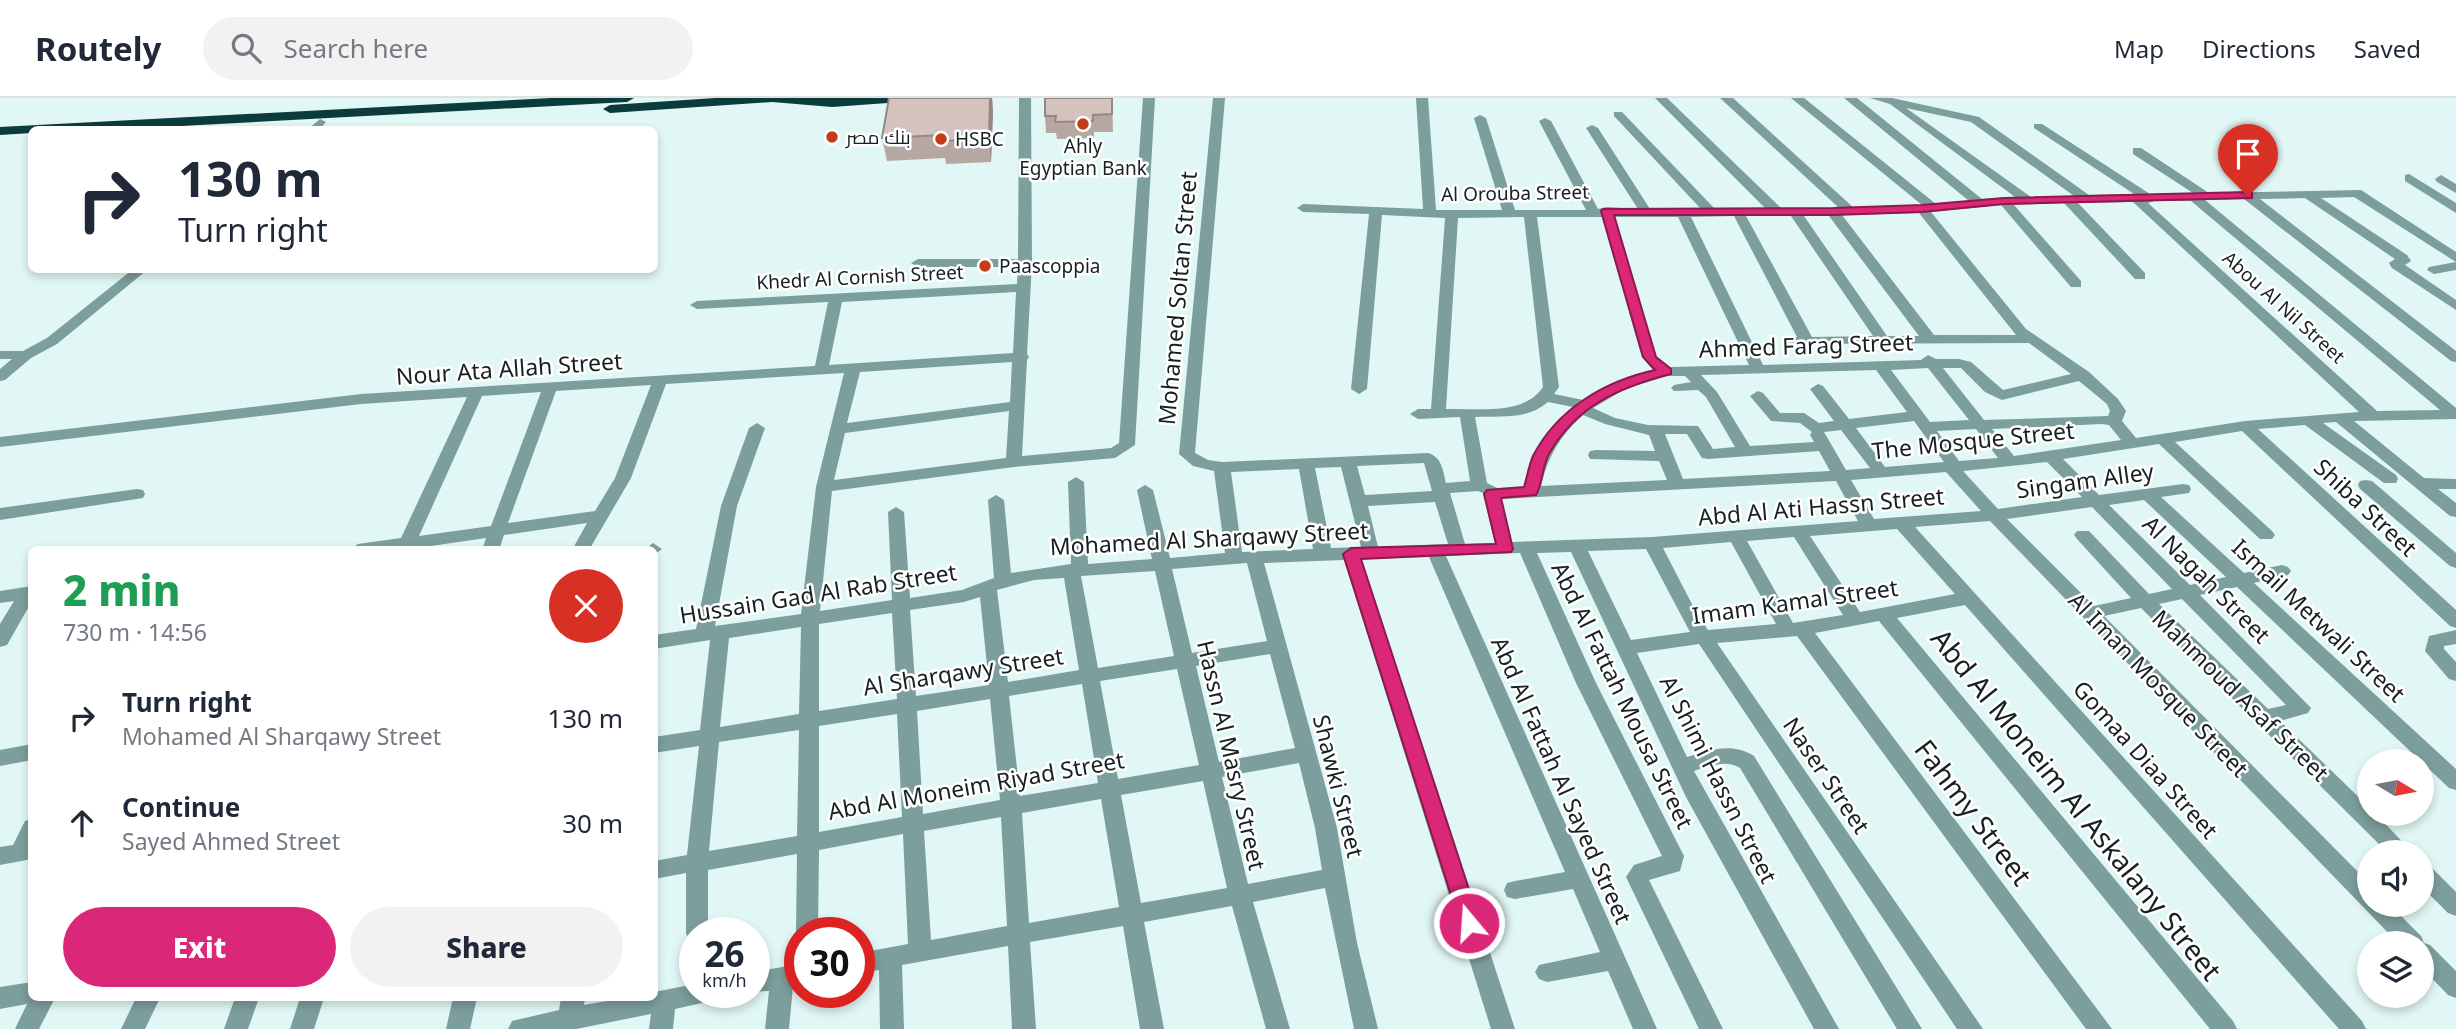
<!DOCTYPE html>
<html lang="en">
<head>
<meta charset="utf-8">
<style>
	body { margin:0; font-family:"Noto Sans",Cairo,sans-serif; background:#f2f2f3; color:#1f2937; height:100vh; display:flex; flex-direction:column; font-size:26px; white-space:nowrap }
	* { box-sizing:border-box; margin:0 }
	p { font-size:23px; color:#747a83 }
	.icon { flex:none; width:38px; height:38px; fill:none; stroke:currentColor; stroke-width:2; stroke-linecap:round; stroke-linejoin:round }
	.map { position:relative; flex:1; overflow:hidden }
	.panel { position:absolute; left:28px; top:448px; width:630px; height:455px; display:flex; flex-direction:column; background:#fff; border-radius:10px; box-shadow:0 4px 10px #0003 }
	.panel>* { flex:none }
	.top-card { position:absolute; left:28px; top:28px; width:630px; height:147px; border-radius:10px; box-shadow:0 4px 10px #0003; background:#fff; color:#1f2937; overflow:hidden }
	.needle { width:46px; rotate:100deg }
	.controls { position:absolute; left:2357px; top:651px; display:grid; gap:14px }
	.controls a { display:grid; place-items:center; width:77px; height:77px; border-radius:50%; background:#fff; box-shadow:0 4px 10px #0003; font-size:35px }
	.speed { position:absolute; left:679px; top:819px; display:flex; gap:14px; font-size:35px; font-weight:700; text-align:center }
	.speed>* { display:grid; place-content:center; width:91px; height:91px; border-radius:50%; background:#fff; box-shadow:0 4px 10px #0003; line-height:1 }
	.speed small { font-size:18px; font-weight:400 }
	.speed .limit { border:10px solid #d22; background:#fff; color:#111 }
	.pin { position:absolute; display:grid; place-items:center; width:60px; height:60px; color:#fff; margin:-72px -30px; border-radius:50% 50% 50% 0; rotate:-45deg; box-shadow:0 0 7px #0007 }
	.pin .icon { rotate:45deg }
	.me { position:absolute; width:77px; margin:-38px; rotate:342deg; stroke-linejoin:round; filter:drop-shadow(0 0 5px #0008) }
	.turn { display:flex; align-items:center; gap:24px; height:147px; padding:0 35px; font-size:32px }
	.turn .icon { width:91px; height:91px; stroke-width:2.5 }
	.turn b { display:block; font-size:49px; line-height:60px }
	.round { display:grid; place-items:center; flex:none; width:74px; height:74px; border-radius:37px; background:#f2f2f3 }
	.overview { display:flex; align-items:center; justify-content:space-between; height:119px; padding:0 35px }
	h1 { font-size:42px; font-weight:800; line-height:52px; color:#1e9e55 }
	.button { display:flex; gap:14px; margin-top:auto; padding:14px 35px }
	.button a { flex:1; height:80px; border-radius:42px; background:#db2777; color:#fff; font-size:28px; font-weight:800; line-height:80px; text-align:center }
	.button a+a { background:#f2f2f3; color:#1f2937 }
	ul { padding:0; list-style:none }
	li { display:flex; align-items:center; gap:21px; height:105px; padding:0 35px }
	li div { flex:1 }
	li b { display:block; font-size:26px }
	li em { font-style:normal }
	header { display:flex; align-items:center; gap:42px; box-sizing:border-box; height:98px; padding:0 35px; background:#fff; border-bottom:2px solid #e0e1e3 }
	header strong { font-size:33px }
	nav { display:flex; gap:38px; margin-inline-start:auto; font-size:24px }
	.search { width:490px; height:63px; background:#f2f2f3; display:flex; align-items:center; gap:18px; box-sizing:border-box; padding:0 24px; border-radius:38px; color:#747a83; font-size:26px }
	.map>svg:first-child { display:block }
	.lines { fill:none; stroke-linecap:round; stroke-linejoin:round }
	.minor { fill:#7c9e9c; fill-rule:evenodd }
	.highway { fill:#0b3c3b; fill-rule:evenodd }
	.wall { fill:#b7a7a3 }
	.shaded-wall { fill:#958884 }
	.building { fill:#d5c2bd; stroke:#958884; stroke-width:2 }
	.route { fill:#db2777; stroke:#8e194d; stroke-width:2 }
	.poi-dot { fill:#c63c1a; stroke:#fff; stroke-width:2.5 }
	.labels { text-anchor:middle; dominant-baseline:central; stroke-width:5; stroke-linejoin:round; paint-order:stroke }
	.far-poi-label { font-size:19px; fill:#182020; stroke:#fff; text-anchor:start }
	.far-street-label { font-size:19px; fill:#182020; stroke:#fff }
	.street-label { font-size:23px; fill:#182020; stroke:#fff }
	.near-street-label { font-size:28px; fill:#182020; stroke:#fff }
</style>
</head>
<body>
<header>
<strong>Routely</strong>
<div class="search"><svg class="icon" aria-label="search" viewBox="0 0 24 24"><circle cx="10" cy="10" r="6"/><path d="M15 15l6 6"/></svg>Search here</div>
<nav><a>Map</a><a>Directions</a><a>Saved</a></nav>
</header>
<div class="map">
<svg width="2456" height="931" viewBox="0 0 2456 931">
	<rect width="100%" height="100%" fill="#e1f7f5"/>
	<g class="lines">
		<path class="minor" d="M1019 0H1031L1032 165 1027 256 1029 259 1027 262 1022 358 1111 350 1119 345 1143 0H1155L1135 347 1115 360 1014 369 832 393 820 513 892 502 888 414 896 409 904 414 910 500 962 492 994 480 988 402 996 397 1004 402 1011 475 1071 466 1068 384 1076 379 1084 384 1088 466 1152 461 1137 392 1145 387 1153 392 1170 460 1225 455 1214 373 1193 368 1179 356 1213 0H1225L1195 355 1208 362 1222 364 1428 355C1442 359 1443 373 1446 385L1470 383 1460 319 1418 321 1410 316 1418 311H1431L1445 120 1382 117 1367 291 1359 296 1351 291 1369 116 1303 114 1297 110 1303 106 1423 111 1416 0H1428L1436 112H1502L1474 20 1480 17 1486 20 1515 112H1586L1539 23 1545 20 1551 23 1598 111 1607 109 1638 111 1586 30 1592 27 1598 30 1650 111H1701L1614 18V14H1622L1715 111H1766L1655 0H1667L1781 110H1839L1720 0H1733L1854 110 1922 107 1791 0H1804L1936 106 1969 103 1844 0H1857L1982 101 2015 99 1890 6 1870 0H1892L1979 19 2089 97 2134 96 2034 30V26H2042L2150 96 2193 95 2133 56V50H2141L2209 95 2361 92 2456 154V164L2354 99 2321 100 2407 157 2411 163 2405 167 2456 202V212L2392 170 2389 165 2395 161 2305 100 2260 101 2456 253V264L2451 263 2244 101 2205 102 2456 310V321L2354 323 2424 380 2456 381V391H2438L2456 405V419L2450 418 2336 324 2323 325 2396 377 2398 381 2396 385H2384L2305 327 2258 331 2456 512V530L2450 528 2242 333 2175 344 2272 433 2275 437 2272 441H2260L2159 346 2063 361 2099 397 2183 386 2189 387 2191 391 2189 395 2161 399 2244 475 2282 467 2288 469 2291 473 2288 477 2254 485 2456 671V692L2449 690 2237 489 2200 497 2311 610 2308 615 2280 623 2370 710V716H2376L2412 754H2387L2141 510 2104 518 2370 786V807H2390L2421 838 2424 845 2430 847 2456 873V900L2448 897 2422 870V845H2398L1990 423 1915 429 2362 923 2366 931H2339L1965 507 1897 520 2233 923 2237 931H2210L1879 523 1815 535 2112 931H2086L1797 538 1717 545 1983 931H1957L1699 546 1637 555 1687 659C1710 652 1732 644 1754 658L1922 931H1897L1740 670C1727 661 1708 668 1694 673L1839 931H1814L1686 699 1571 454 1537 455 1596 585 1684 758 1680 773 1649 782 1723 931H1699L1626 779 1634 767 1662 758 1576 585 1520 455 1446 458 1657 931H1633L1608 873 1547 884 1539 881 1535 874 1539 867 1600 854 1573 791 1515 801 1507 799 1504 792 1507 785 1515 783 1565 774 1429 459 1361 461 1515 931H1491L1344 462 1264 465 1337 730 1357 845 1378 931H1354L1325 790 1253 804 1290 931H1266L1232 808 1144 824 1164 931H1140L1123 828 1030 844 1036 931H1012L1008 848 902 867 904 931H880L879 872 859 875V855L908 846 903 736 819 752 818 835H800V842L796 835 797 756 708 772V835H695V844L689 842 686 835V775L654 781V763L687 757 699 648 654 655V639L700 632 710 542 654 551V537L696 531 721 408 749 330 757 325 765 330 737 408 715 528 801 516 816 389 844 275 666 286 631 380 589 452H572L587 425 504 437 499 452H482L486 440 403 452H350L358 446 401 440 467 299 361 306 0 349V339L361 296 815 268 828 204 697 211 690 207 697 203 1017 186 1018 169H918L911 165 918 161H1018ZM1906 10 1971 24 2074 98 2031 99ZM2154 103H2191L2440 312 2377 313 2148 105ZM2133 104 2359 314 2245 323 2136 340 2122 323 2126 313 2118 301 2089 274 2026 231 1931 114 2001 107 2071 189H2081V183L2014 107 2064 105 2135 181H2145V175L2078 105ZM1919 115 2016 237H1934L1842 117ZM1734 118 1797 239 1789 240 1787 243 1789 246 2029 245 2071 276 2003 292 1971 264 1959 261H1936L1928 257 1921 262 1763 267 1691 119ZM1746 118H1791L1873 238 1812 239ZM1804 118H1829L1919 238H1887ZM1524 119 1543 289C1524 318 1477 310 1446 311L1458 120ZM1537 119H1602L1642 259 1654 273 1614 285 1583 302 1554 296 1559 289ZM1615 119H1678L1749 267 1670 269 1656 258ZM1016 194 1013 255 829 267 842 204ZM1012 264 1010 304 847 325 860 274ZM1928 270 1969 322 1930 324 1891 272ZM1943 270H1961L1985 294 2002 302 2079 283 2107 306 2110 313 2108 318 1984 322ZM1876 272 1907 314 1849 321 1823 288 1818 286 1810 291 1834 323 1819 325 1804 315H1780L1763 295 1758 293 1750 298 1771 323 1800 325 1812 334 1810 337 1814 344 1750 348 1717 294 1701 277ZM1667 278H1685L1691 284 1674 287 1671 290 1674 293 1698 292 1706 299 1735 349 1713 351 1698 328 1648 327 1615 320 1593 310 1625 291ZM651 287 615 380 595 413 508 425 556 293ZM541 294 491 428 419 438 482 298ZM1548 304 1573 309C1548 332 1532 356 1524 389L1497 390 1487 385 1475 319C1501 318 1527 322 1548 304ZM1009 313 1006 360 834 382 845 335ZM1583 317 1605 326 1649 337 1655 353 1596 352 1590 353 1588 357 1590 361 1659 363 1667 382 1541 388C1548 358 1560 338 1583 317ZM1914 323 1944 364 1885 369 1856 330ZM2102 326 2109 327 2121 342 2014 358 1992 331ZM1976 331 1998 360 1959 363 1937 333ZM1841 332 1870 370 1846 372 1824 334ZM1665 336H1687L1702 360 1708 361 1819 353 1830 373 1683 381ZM2047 364 2082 399 1998 411 1963 373ZM1424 365 1432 393 1365 397 1357 368ZM1341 369 1361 449 1331 450 1315 370ZM1299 371 1313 451 1242 454 1231 374ZM1946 374 1981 413 1874 421 1851 382ZM1836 383 1858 423 1652 439 1512 444 1501 401ZM1478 393 1483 395 1495 445 1465 446 1450 395ZM2144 402 2226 479 2190 487 2109 407ZM1435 404 1448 446 1378 449 1368 408ZM2092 409 2172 491 2149 496 2089 433H2077L2074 437 2077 441 2131 500 2094 508 2007 421ZM1897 431 1955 496 1860 514 1810 438ZM1794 439 1843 517 1793 525 1747 443ZM1731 444 1776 526 1708 532 1695 512 1663 450ZM1646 451 1690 534 1631 542 1588 453ZM1247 465 1267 543 1192 555 1172 471ZM1155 473 1174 558 1098 570 1081 478ZM1064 480 1079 572 1008 584 997 492 1034 482ZM980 499 989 587 916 598 910 512 964 504ZM2182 501 2286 607 2268 611 2159 506ZM892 515 897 601 819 613V526ZM801 529 799 616 720 629 729 540ZM1270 556 1295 650 1219 664 1196 568ZM1177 571 1199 667 1118 681 1100 583ZM1082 586 1098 685 1020 698 1009 598ZM990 601 1000 702 923 716 917 613ZM897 616 902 719 819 734V628ZM799 632 797 738 709 753 719 644ZM1299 665 1315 730 1322 772 1248 786 1222 679ZM1203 683 1227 790 1141 805 1121 697ZM1101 701 1119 809 1029 825 1022 715ZM1001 719 1007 828 931 842 924 733Z
			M320 21 326 24 319 32H307Z
			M2409 76 2456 105V115L2405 83V77Z
			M2441 77 2456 86V95L2437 84 2435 81Z
			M2456 164V172L2434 176 2427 172 2429 169Z
			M132 172H147L57 246 31 260 5 282 0 283V271L12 261H0V253H23L47 240Z
			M2366 382 2372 383 2456 455V470L2450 468 2360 391 2358 387 2360 383Z
			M137 391 143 392 145 396 143 400 0 422V410Z
			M653 445 662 451 654 457V452H644Z
			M32 488V503L7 547 0 549V526L14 503 0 505V493Z
			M2456 532V546L2444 548V551L2456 564V583L2449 581 2425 553 2429 538Z
			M32 646V662L0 668V652Z
			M32 720V761L0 767V749L13 747 25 723Z
			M2422 766 2430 768 2456 794V818L2448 815 2422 789Z
			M800 866V887L793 888 789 931H765L769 893 750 894H754V874Z
			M32 884V900H55L39 931H15L27 906 0 911V889Z
			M695 886V894H719L715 902 675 911 673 931H649L651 916 576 931H508L512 923 559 912 561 900H585L584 907 624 900H654V894Z
			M136 900H160L145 931H121Z
			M235 900H259L248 931H224Z
			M300 900H324L314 931H290Z
			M453 900H477L470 931H446Z"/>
		<path class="highway" d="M551 0H634L627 4 107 32H32V35L0 37V29Z
			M715 0H909L902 4 832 9 772 4 610 15 603 11 610 7Z"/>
	</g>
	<path class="wall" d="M889 0H992L993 14 991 64 946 66 945 60 887 63 882 40Z
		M1112 0 1113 34H1094V40L1057 41 1056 35H1046L1045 18Z"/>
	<path class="shaded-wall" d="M990 0H992L993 14 991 64 989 41Z"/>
	<path class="building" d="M889 0H990L989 41 943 43V37L882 40Z
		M1045 0H1112V16L1093 17V23L1055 24 1056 18H1045Z"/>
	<path class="route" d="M2248 94 2252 95V100L2004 106 1922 114 1833 117H1614L1656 259 1671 271V276C1620 289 1576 308 1549 356 1542 369 1543 385 1536 397L1501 400 1513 451 1511 454 1361 461 1480 825 1477 832 1469 834 1462 832 1343 456 1351 450 1496 446 1484 396 1487 392 1524 389C1527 379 1529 367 1533 358 1557 311 1605 283 1655 272L1643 259 1601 113 1603 111 1833 110 1922 107 2004 100Z"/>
	<g class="poi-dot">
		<circle cx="1083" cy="26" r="7"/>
		<circle cx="832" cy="39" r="7"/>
		<circle cx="941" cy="41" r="7"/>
		<circle cx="985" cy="168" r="7"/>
	</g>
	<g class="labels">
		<g class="far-poi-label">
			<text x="846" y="39">بنك مصر</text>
			<text x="955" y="41">HSBC</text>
			<text x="1083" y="48" text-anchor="middle">Ahly<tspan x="1083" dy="22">Egyptian Bank</tspan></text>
			<text x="999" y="168">Paascoppia</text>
		</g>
		<g class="far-street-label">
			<text transform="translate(1515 95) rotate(-1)">Al Orouba Street</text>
			<text transform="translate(860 179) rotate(-3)">Khedr Al Cornish Street</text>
			<text transform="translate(2284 209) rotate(42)">Abou Al Nil Street</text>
		</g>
		<g class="street-label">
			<text transform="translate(1177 200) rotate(-85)">Mohamed Soltan Street</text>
			<text transform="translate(1806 247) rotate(-2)">Ahmed Farag Street</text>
			<text transform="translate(509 270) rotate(-4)">Nour Ata Allah Street</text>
			<text transform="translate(1973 342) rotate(-6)">The Mosque Street</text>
			<text transform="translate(2085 382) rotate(-8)">Singam Alley</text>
			<text transform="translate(1821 408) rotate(-5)">Abd Al Ati Hassn Street</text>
			<text transform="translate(2366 409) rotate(43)">Shiba Street</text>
			<text transform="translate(1209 440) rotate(-3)">Mohamed Al Sharqawy Street</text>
			<text transform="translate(2207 481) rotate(45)">Al Nagah Street</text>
			<text transform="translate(818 495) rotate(-9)">Hussain Gad Al Rab Street</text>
			<text transform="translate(1795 503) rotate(-8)">Imam Kamal Street</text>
			<text transform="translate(2319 522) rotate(43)">Ismail Metwali Street</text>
			<text transform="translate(963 573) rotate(-9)">Al Sharqawy Street</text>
			<text transform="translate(2159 586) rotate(46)">Al Iman Mosque Street</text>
			<text transform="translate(1623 597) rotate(64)">Abd Al Fattah Mousa Street</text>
			<text transform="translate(2241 597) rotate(44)">Mahmoud Asaf Street</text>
			<text transform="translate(1232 657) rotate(77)">Hassn Al Masry Street</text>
			<text transform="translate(2146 661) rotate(48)">Gomaa Diaa Street</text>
			<text transform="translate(1827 677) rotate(56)">Naser Street</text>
			<text transform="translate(1719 681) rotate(63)">Al Shimi Hassn Street</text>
			<text transform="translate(1562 682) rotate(66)">Abd Al Fattah Al Sayed Street</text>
			<text transform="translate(976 687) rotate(-10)">Abd Al Moneim Riyad Street</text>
			<text transform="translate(1339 688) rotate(76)">Shawki Street</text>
		</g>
		<g class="near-street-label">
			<text transform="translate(2077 706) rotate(51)">Abd Al Moneim Al Askalany Street</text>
			<text transform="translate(1974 714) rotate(53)">Fahmy Street</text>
		</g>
	</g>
</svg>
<div class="controls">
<a><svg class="needle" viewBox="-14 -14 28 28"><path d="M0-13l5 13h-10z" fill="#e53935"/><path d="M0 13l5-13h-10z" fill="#747a83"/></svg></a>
<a><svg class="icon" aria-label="sound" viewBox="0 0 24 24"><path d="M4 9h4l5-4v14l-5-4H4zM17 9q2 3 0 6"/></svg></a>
<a><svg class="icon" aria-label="layers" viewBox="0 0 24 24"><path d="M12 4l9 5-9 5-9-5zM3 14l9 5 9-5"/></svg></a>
</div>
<div class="speed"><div>26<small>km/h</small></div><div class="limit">30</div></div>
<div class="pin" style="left:2248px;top:98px;background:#d93025"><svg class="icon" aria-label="arrive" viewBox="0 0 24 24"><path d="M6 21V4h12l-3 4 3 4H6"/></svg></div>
<svg class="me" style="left:1469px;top:825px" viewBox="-20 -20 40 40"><circle r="17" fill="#db2777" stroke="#fff" stroke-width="3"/><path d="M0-11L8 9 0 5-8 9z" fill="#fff"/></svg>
<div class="top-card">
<div class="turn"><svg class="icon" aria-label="right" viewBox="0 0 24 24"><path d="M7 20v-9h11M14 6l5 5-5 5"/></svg><div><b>130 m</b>Turn right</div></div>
</div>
<section class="panel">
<div class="overview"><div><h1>2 min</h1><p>730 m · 14:56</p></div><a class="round" style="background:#d93025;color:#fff"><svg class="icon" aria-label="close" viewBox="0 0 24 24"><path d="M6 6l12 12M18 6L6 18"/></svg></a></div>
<ul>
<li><svg class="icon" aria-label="right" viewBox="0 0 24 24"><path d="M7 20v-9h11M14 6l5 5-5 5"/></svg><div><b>Turn right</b><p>Mohamed Al Sharqawy Street</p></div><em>130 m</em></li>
<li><svg class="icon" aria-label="ahead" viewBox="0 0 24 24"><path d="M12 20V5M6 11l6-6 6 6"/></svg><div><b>Continue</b><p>Sayed Ahmed Street</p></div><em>30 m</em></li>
</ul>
<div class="button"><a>Exit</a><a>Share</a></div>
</section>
</div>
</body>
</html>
